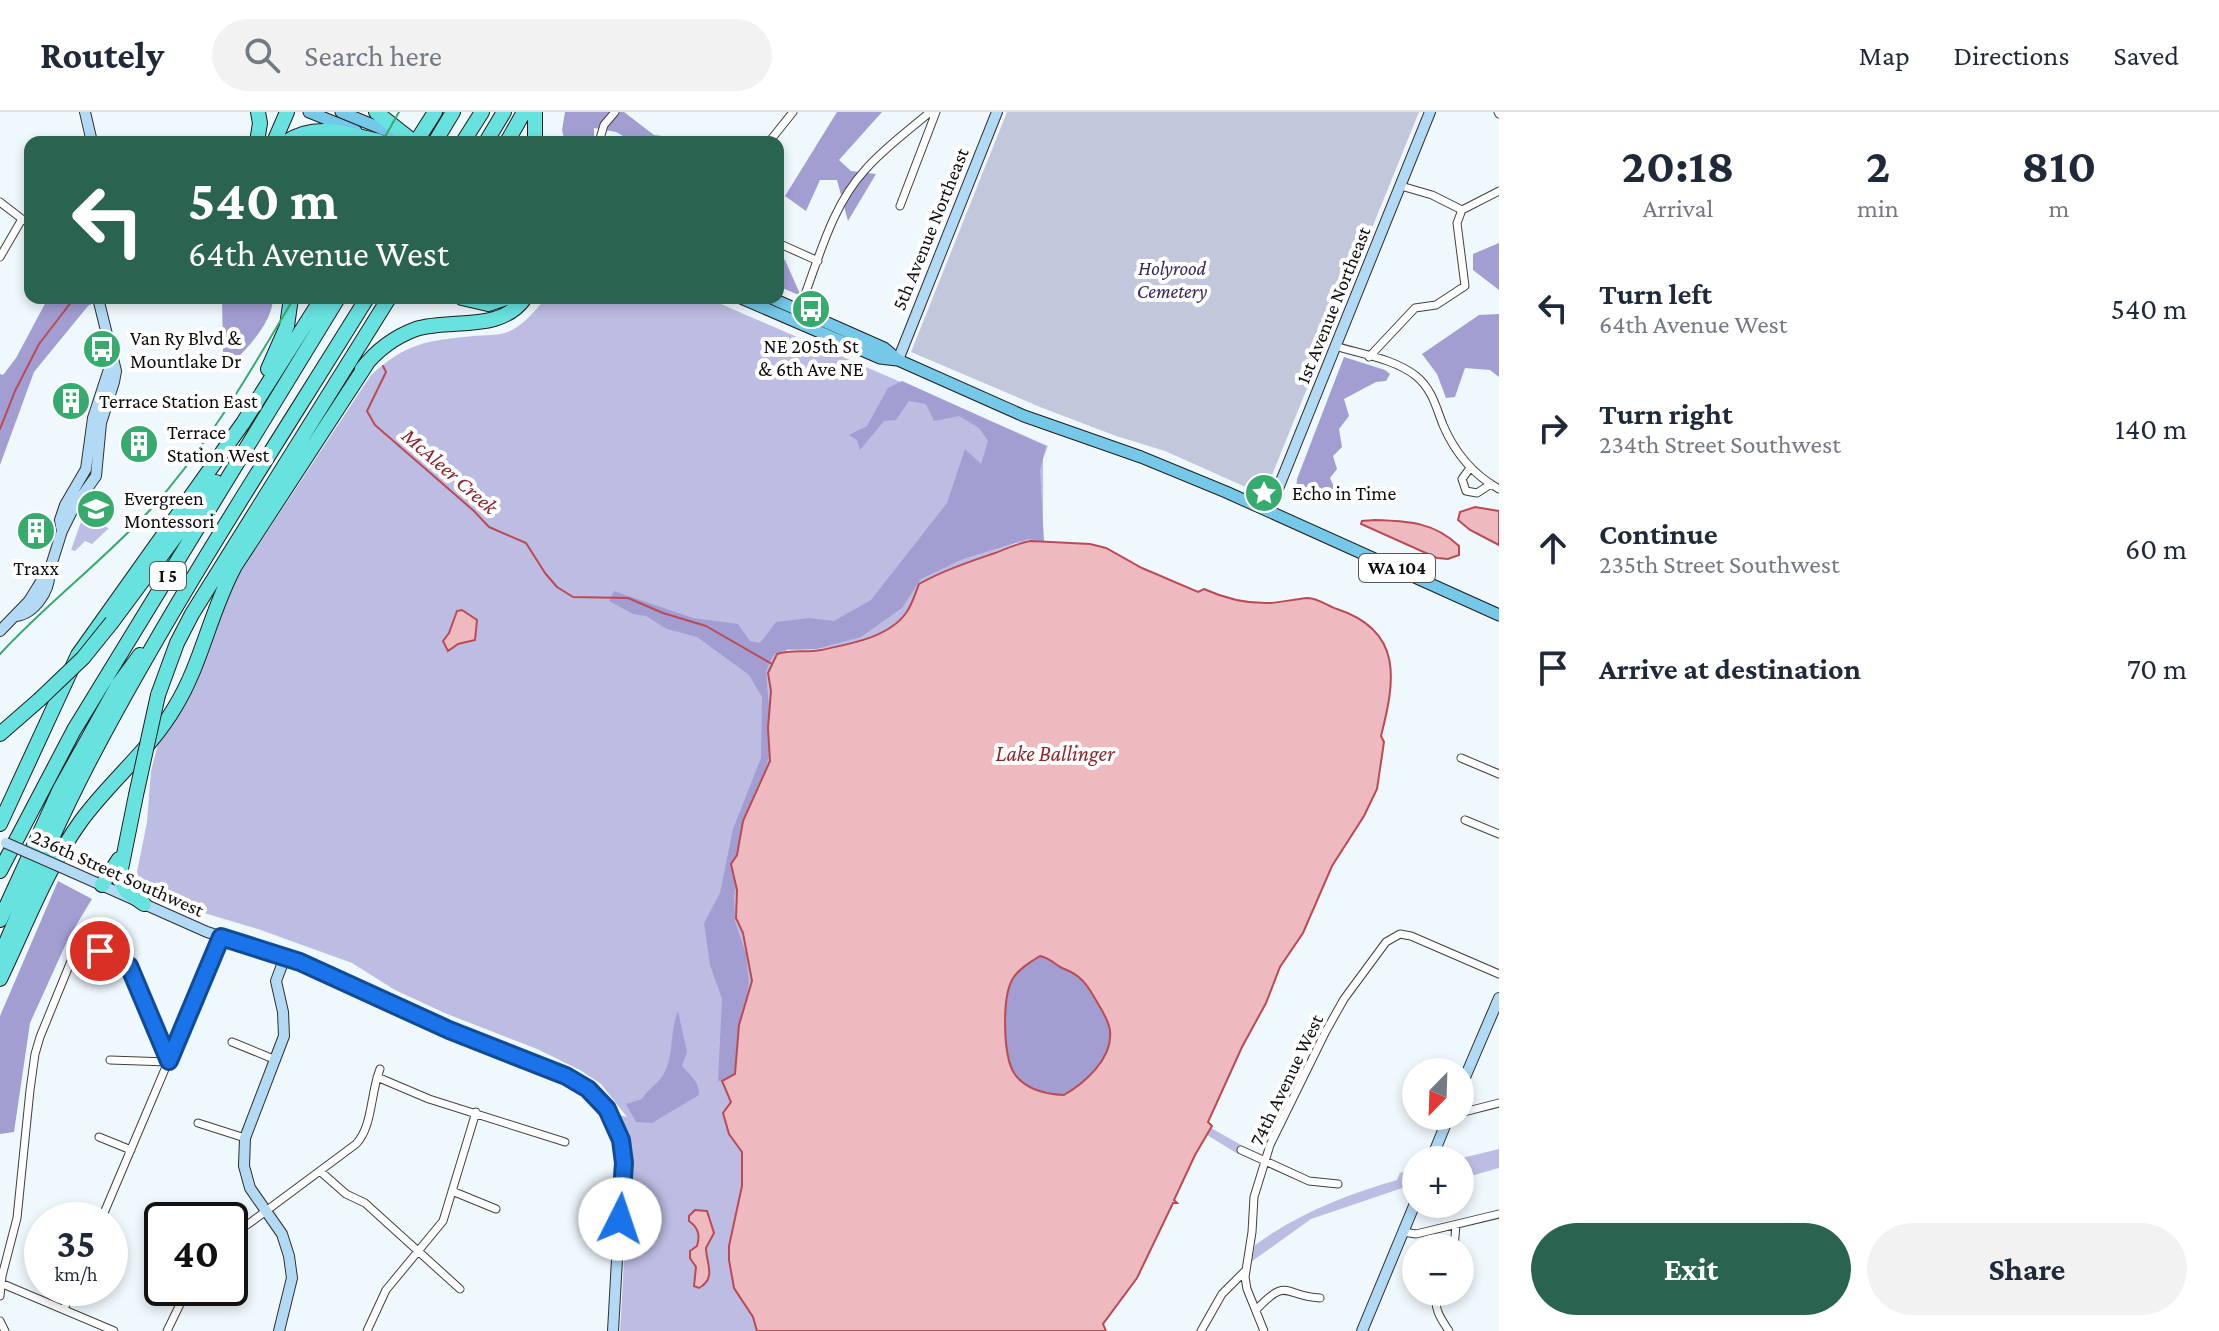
<!DOCTYPE html>
<html lang="en">
<head>
<meta charset="utf-8">
<style>
	body { margin:0; font-family:"Crimson Pro",serif; background:#f2f2f3; color:#1f2937; height:100vh; display:flex; flex-direction:column; font-size:30px; white-space:nowrap }
	* { box-sizing:border-box; margin:0 }
	p { font-size:26px; color:#747a83 }
	.icon { flex:none; width:44px; height:44px; fill:none; stroke:currentColor; stroke-width:2; stroke-linecap:round; stroke-linejoin:round }
	.map { position:relative; flex:1; overflow:hidden }
	.panel { display:flex; flex-direction:column; background:#fff; width:720px }
	.panel>* { flex:none }
	.guide { position:absolute; left:24px; top:24px; width:760px; height:168px; border-radius:16px; box-shadow:0 4px 12px #0003; background:#2a6450; color:#fff; overflow:hidden }
	.needle { width:52px; rotate:203deg }
	.fabs { position:absolute; left:1402px; top:946px; display:grid; gap:16px }
	.fabs a { display:grid; place-items:center; width:72px; height:72px; border-radius:50%; background:#fff; box-shadow:0 4px 12px #0003; font-size:40px }
	.speed { position:absolute; left:24px; top:1090px; display:flex; gap:16px; font-size:40px; font-weight:700; text-align:center }
	.speed>* { display:grid; place-content:center; width:104px; height:104px; border-radius:50%; background:#fff; box-shadow:0 4px 12px #0003; line-height:1 }
	.speed small { font-size:20px; font-weight:400 }
	.speed .limit { border:4px solid #111; border-radius:12px; background:#fff; color:#111 }
	.pin { position:absolute; display:grid; place-items:center; width:68px; height:68px; color:#fff; margin:-34px; border:4px solid #fff; border-radius:50%; box-shadow:0 2px 8px #0007 }
	.me { position:absolute; width:88px; margin:-44px; rotate:4deg; stroke-linejoin:round; filter:drop-shadow(0 0 6px #0008) }
	.turn { display:flex; align-items:center; gap:28px; height:168px; padding:0 32px; font-size:36px }
	.turn .icon { width:104px; height:104px; stroke-width:2.5 }
	.turn b { display:block; font-size:56px; line-height:68px }
	.eta { display:flex; justify-content:space-evenly; align-items:center; height:136px; text-align:center }
	.eta b { font-size:48px; font-weight:700; line-height:56px }
	.primary-button { display:flex; gap:16px; margin-top:auto; padding:16px 32px }
	.primary-button a { flex:1; height:92px; border-radius:48px; background:#2a6450; color:#fff; font-size:32px; font-weight:700; line-height:92px; text-align:center }
	.primary-button a+a { background:#f2f2f3; color:#1f2937 }
	ul { padding:0; list-style:none }
	li { display:flex; align-items:center; gap:24px; height:120px; padding:0 32px }
	li div { flex:1 }
	li b { display:block; font-size:30px }
	li em { font-style:normal }
	header { display:flex; align-items:center; gap:48px; box-sizing:border-box; height:112px; padding:0 40px; background:#fff; border-bottom:2px solid #e0e1e3 }
	header strong { font-size:38px }
	nav { display:flex; gap:44px; margin-inline-start:auto; font-size:28px }
	.search { width:560px; height:72px; background:#f2f2f3; display:flex; align-items:center; gap:20px; box-sizing:border-box; padding:0 28px; border-radius:44px; color:#747a83; font-size:30px }
	main { display:flex; flex:1; min-height:0 }
	.map>svg:first-child { display:block }
	.green { fill:#bdbde3 }
	.forest { fill:#a29ed2 }
	.cemetery { fill:#c3c7dc }
	.water { fill:#eebabf; stroke:#bc4a54; stroke-width:2; fill-rule:evenodd }
	.lines { fill:none; stroke-linecap:round; stroke-linejoin:round }
	.stream { stroke:#bc4a54; stroke-width:2 }
	.street-casing { stroke:#404040; stroke-width:9 }
	.secondary-casing { stroke:#2f2f2f; stroke-width:12 }
	.primary-casing { stroke:#1e1e1e; stroke-width:13 }
	.highway-casing { stroke:#1e1e1e; stroke-width:16 }
	.street { stroke:#fff; stroke-width:7 }
	.secondary { stroke:#b2daf5; stroke-width:10 }
	.primary { stroke:#75c8e7; stroke-width:11 }
	.highway { stroke:#68e2df; stroke-width:14 }
	.tram { stroke:#37ab6e; stroke-width:2 }
	.secondary-bridge-casing { stroke:#2f2f2f; stroke-width:12; stroke-linecap:butt }
	.highway-bridge-casing { stroke:#1e1e1e; stroke-width:16; stroke-linecap:butt }
	.secondary-bridge { stroke:#b2daf5; stroke-width:10 }
	.highway-bridge { stroke:#68e2df; stroke-width:14 }
	.route-casing { stroke:#114b97; stroke-width:20 }
	.route { stroke:#1a73e8; stroke-width:14 }
	.labels { text-anchor:middle; dominant-baseline:central; stroke-width:8; stroke-linejoin:round; paint-order:stroke }
	.shield { fill:#fff; stroke:#565656; stroke-width:2 }
	.shield-label { font-size:18px; font-weight:bold; fill:#0d0d0d }
	.street-label { font-size:20px; fill:#0d0d0d; stroke:#fff }
	.park-label { font-size:20px; font-style:italic; fill:#37265c; stroke:#fff }
	.poi-label { font-size:20px; fill:#0d0d0d; stroke:#fff; text-anchor:start }
	.water-label { font-size:22px; font-style:italic; fill:#8f262b; stroke:#fff }
</style>
</head>
<body>
<header>
<strong>Routely</strong>
<div class="search"><svg class="icon" aria-label="search" viewBox="0 0 24 24"><circle cx="10" cy="10" r="6"/><path d="M15 15l6 6"/></svg>Search here</div>
<nav><a>Map</a><a>Directions</a><a>Saved</a></nav>
</header>
<main>
<div class="map">
<svg width="1499" height="1219" viewBox="0 0 1499 1219">
	<rect width="100%" height="100%" fill="#eff8fd"/>
	<path class="green" d="M546 186H707L1048 334 1043 347V430L1016 431 931 466C912 476 918 485 907 500 885 532 822 539 787 538L768 561 771 579 768 616 770 649 743 709 731 753 737 778 736 805 743 821 752 869 739 913 735 963 722 970 731 991 729 1022 742 1040V1074L729 1134 734 1176 753 1205 757 1219H620L630 1044 627 1023 619 1003 627 1005 601 972 580 958 537 937 447 902 395 878 352 851 258 817 204 801 168 787 135 770 147 710 151 659 158 632 172 611 202 550 234 470 371 263C407 231 425 229 473 224 484 223 500 224 510 219 524 213 536 197 546 186Z
		M82 407 109 416 92 432 85 429 75 439 71 438Z
		M1211 1016 1243 1034 1238 1042 1207 1023Z
		M1499 1037V1056L1460 1067V1048H1454Z
		M1416 1056 1411 1073 1311 1107 1251 1150 1255 1133C1299 1101 1346 1083 1397 1068L1400 1061Z"/>
	<path class="forest" d="M565 0H624L654 23 709 30H634L616 20 594 16V30H565L562 18Z
		M837 0H882L839 48 851 59 876 62 848 109 837 68H820L806 99 785 84Z
		M1499 131V178L1473 158V142Z
		M778 146 785 148 801 184 778 174Z
		M48 186H101L88 194 34 260 0 353V262L3 263 16 246Z
		M222 186H273C273 208 250 234 234 249L223 241Z
		M1499 202V265L1490 258 1465 256 1455 285 1446 286 1437 262 1422 242 1479 203Z
		M1344 245 1385 258 1390 262 1386 269 1376 270 1344 287 1349 304 1339 317 1342 335 1333 344 1337 357 1330 366 1336 379 1305 390 1296 379 1297 367Z
		M902 269 1046 334 1040 358 1044 429 1028 427 963 447 921 467 902 496 861 525 816 537H788L774 542 766 559 772 633 765 659 751 690 734 784 735 809 746 842 749 871 737 960 718 970 722 887 710 853 704 811 720 781 733 717 761 646 762 585 749 563 697 525 667 517 646 504 633 502 609 489 614 479 693 506 738 512 750 529 760 531 776 510 809 506 834 509 871 488 947 391 965 337 981 352 988 329 979 316 959 304 934 309 926 292 909 289 896 308 884 309 860 338 857 328 849 323 867 314 888 276Z
		M58 769 92 787 69 825 30 911 14 1020 0 1022V904Z
		M1040 844C1050 846 1054 852 1062 856 1081 863 1087 872 1097 890 1102 898 1109 909 1110 919 1113 946 1085 971 1064 983 1046 982 1025 978 1014 961 1003 943 1002 887 1012 868 1017 858 1030 850 1040 844Z
		M678 899 687 940 682 954C691 964 699 969 699 983L652 1011 636 1010 626 992 642 987C649 975 661 971 666 957 674 938 670 918 678 899Z"/>
	<path class="cemetery" d="M1007 0H1419L1266 378 1259 381 1165 339 1116 324 1040 295 911 240Z"/>
	<path class="water" d="M1475 395 1499 399V433L1470 418 1458 408 1460 400Z
		M1375 408C1408 409 1434 410 1459 434V443L1448 447 1437 446 1361 412 1362 409Z
		M1031 429 1090 432 1106 436 1142 456 1198 480 1204 477C1226 487 1247 492 1271 491 1283 490 1295 487 1308 486 1317 486 1328 494 1337 497 1404 519 1395 569 1381 624L1384 630 1377 677 1364 704 1332 754 1303 821 1280 855 1266 891 1242 935 1208 1010 1212 1014 1195 1043 1174 1088 1177 1091H1173L1137 1166 1103 1212 1106 1219H757L753 1205 734 1176 729 1148V1134L742 1074V1040L729 1022 723 1001 731 990 722 969 735 962 739 913 752 869 743 821 736 806 737 778 731 752 737 743 743 709 770 649 768 616 771 579 768 561 777 542C792 537 806 541 821 538 849 532 888 526 906 501 912 493 915 482 919 472 944 458 969 450 995 441 1008 436 1018 431 1031 429ZM1040 844C1050 846 1054 852 1062 856 1081 863 1087 872 1097 890 1102 898 1109 909 1110 919 1113 946 1085 971 1064 983 1046 982 1025 978 1014 961 1003 943 1002 887 1012 868 1017 858 1030 850 1040 844Z
		M462 498 477 508 475 528 458 532 448 539 443 529 449 521 457 499Z
		M695 1098 707 1099 714 1121 706 1136C706 1151 717 1166 699 1176L694 1174 696 1155 690 1146V1139L697 1134C700 1124 699 1116 689 1109V1104Z"/>
	<g class="lines">
		<path class="stream" d="M383 254 386 260 367 299 375 313 474 399 489 415 526 431 545 461 557 475 573 485 628 486 663 501 706 514 772 552
			M0 317 15 279 39 232 72 189 78 186
			M82 375 86 369"/>
		<g class="street-casing">
			<path id="street" d="M1498 0 1499 2
				M599 30 604 13 615 0
				M769 30 793 0
				M1401 74 1432 83 1462 98
				M0 90 22 107 30 109
				M900 94 936 0
				M778 131 818 149
				M0 145 22 107
				M799 198C818 151 830 96 865 58 884 36 908 19 930 0
				M1335 234C1361 242 1395 247 1416 264 1432 277 1436 295 1443 313 1455 341 1472 362 1499 377
				M1369 245 1415 196 1436 193 1465 174 1457 111 1462 98 1499 79
				M1470 356 1462 367 1466 379 1477 381 1491 372
				M1461 646 1499 662
				M1465 708 1499 722
				M232 930 276 948
				M110 948 168 950
				M377 965 429 987 565 1030
				M1460 1001 1499 991
				M198 1011 245 1026
				M99 1025 131 1038
				M1241 1038 1309 1069 1338 1072
				M321 1060 346 1082 365 1091 460 1177
				M452 1079 496 1097
				M164 1095 204 1108
				M101 1108 221 825
				M230 1116 247 1113 356 1032C373 1014 370 982 380 957
				M1403 1120 1416 1122 1499 1102
				M1454 1136 1456 1113
				M3 1172 114 1219
				M1438 1180C1432 1195 1441 1207 1449 1219
				M0 1184 2 1164 17 1106 30 978 35 942 40 925 71 849 78 839 84 836 100 839 129 854 169 949
				M64 1197 73 1176
				M1256 1198C1288 1164 1283 1184 1320 1186
				M0 1209 5 1219
				M167 1219 184 1184
				M367 1219 386 1178 443 1109 476 1000
				M1201 1219 1222 1182 1245 1159
				M1264 1219 1247 1177 1245 1165 1252 1120 1254 1085 1270 1033 1326 919 1344 887 1386 830 1400 822 1411 824 1499 862"/>
		</g>
		<g class="secondary-casing">
			<path id="secondary" d="M85 0 92 30
				M898 248 997 0
				M1269 399 1430 0
				M62 419 60 408 65 393 86 357 93 306 109 257 113 254
				M16 504C34 502 51 478 49 460L62 419 74 395 96 364 101 311 114 270 116 259 98 186
				M0 519 29 489 42 468
				M72 760 207 820 300 850 449 918 566 964 588 977 601 989 613 1006 623 1040 613 1219
				M1460 977 1499 886
				M1431 1048 1449 1004
				M279 1219 292 1166 289 1144 282 1122 250 1076 244 1054 245 1026 284 924 283 900 276 869 285 845
				M1362 1219 1416 1089"/>
		</g>
		<g class="primary-casing">
			<path id="primary" d="M309 0 356 19
				M341 0 402 25
				M741 186 880 246 897 248
				M771 186 884 236 898 248 1024 304 1141 345 1226 380 1499 503"/>
		</g>
		<g class="highway-casing">
			<path id="highway" d="M376 0 414 30
				M535 0V30
				M257 30 260 11 258 0
				M274 30 287 0
				M286 30C315 10 348 22 379 29
				M416 30 435 0
				M435 30 453 0
				M463 30 482 0
				M486 30 504 0
				M507 30 524 0
				M462 186 488 192 506 186
				M268 257 287 214 291 186
				M362 257C376 239 394 225 416 217 453 206 500 221 525 186
				M112 510 216 370
				M158 583 177 531 192 502 389 186
				M0 622 39 588
				M136 683 119 767 127 780 144 792
				M0 712 78 543 243 311 322 186
				M0 759 74 618 338 186
				M102 773 119 747
				M0 808 60 677 118 573 140 543
				M0 845C28 778 57 711 91 646 174 488 273 338 367 186
				M0 867C25 815 47 756 81 709 110 669 150 638 175 595 202 551 210 500 235 454L368 250"/>
		</g>
		<use href="#street" class="street"/>
		<use href="#secondary" class="secondary"/>
		<use href="#primary" class="primary"/>
		<use href="#highway" class="highway"/>
		<path class="tram" d="M382 30 399 0
			M0 542C47 491 103 449 150 398 208 334 250 260 294 186"/>
		<g class="secondary-bridge-casing">
			<path id="secondary-bridge" d="M6 731 72 760"/>
		</g>
		<g class="highway-bridge-casing">
			<path id="highway-bridge" d="M39 588 83 546 112 510
				M136 683 158 583"/>
		</g>
		<use href="#secondary-bridge" class="secondary-bridge"/>
		<use href="#highway-bridge" class="highway-bridge"/>
	</g>
	<g class="lines">
		<g class="route-casing">
			<path id="route" d="M100 839 129 854 169 949 221 825 300 850 449 918 566 964 588 977 607 997 621 1028 624 1051 620 1107"/>
		</g>
		<use href="#route" class="route"/>
	</g>
	<defs>
		<g id="bus-disc" transform="scale(2)"><circle r="9.5" fill="#37ab6e" stroke="#fff"/><path d="M-5-6H5V4H4V6H2V4H-2V6H-4V4H-5ZM-3.5-4V0h7V-4ZM-3.5 1.2v1.5H-2V1.2ZM2 1.2v1.5H3.5V1.2Z" fill="#fff"/></g>
		<g id="building-disc" transform="scale(2)"><circle r="9.5" fill="#37ab6e" stroke="#fff"/><path d="M-4-6H4V6H1V3H-1V6H-4ZM-2.5-4.3h1.7v1.8h-1.7ZM.8-4.3h1.7v1.8H.8ZM-2.5-1h1.7V.8h-1.7ZM.8-1h1.7V.8H.8Z" fill="#fff"/></g>
		<g id="sight-disc" transform="scale(2)"><circle r="9.5" fill="#37ab6e" stroke="#fff"/><path d="M0-6L1.8-2.2L6-1.7L2.9 1.2L3.7 5.4L0 3.3L-3.7 5.4L-2.9 1.2L-6-1.7L-1.8-2.2Z" fill="#fff"/></g>
		<g id="school-disc" transform="scale(2)"><circle r="9.5" fill="#37ab6e" stroke="#fff"/><path d="M0-5L7-2L0 1L-7-2ZM-4 1L0 2.5L4 1V4Q0 6-4 4Z" fill="#fff"/></g>
	</defs>
	<g fill-rule="evenodd">
		<use href="#bus-disc" x="811" y="197"/>
		<use href="#bus-disc" x="102" y="237"/>
		<use href="#building-disc" x="71" y="289"/>
		<use href="#building-disc" x="139" y="332"/>
		<use href="#sight-disc" x="1264" y="381"/>
		<use href="#school-disc" x="96" y="397"/>
		<use href="#building-disc" x="36" y="419"/>
	</g>
	<g class="labels">
		<g class="shield">
			<rect x="1359" y="442" width="76" height="28" rx="6"/>
			<rect x="150" y="450" width="36" height="28" rx="6"/>
		</g>
		<g class="shield-label">
			<text x="1397" y="456">WA 104</text>
			<text x="168" y="464">I 5</text>
		</g>
		<g class="street-label">
			<text transform="translate(930 117) rotate(-68)">5th Avenue Northeast</text>
			<text transform="translate(1333 193) rotate(-68)">1st Avenue Northeast</text>
			<text transform="translate(118 761) rotate(24)">236th Street Southwest</text>
			<text transform="translate(1286 968) rotate(-64)">74th Avenue West</text>
		</g>
		<g class="park-label">
			<text x="1172" y="156">Holyrood<tspan x="1172" dy="23">Cemetery</tspan></text>
		</g>
		<g class="poi-label">
			<text x="130" y="226">Van Ry Blvd &amp;<tspan x="130" dy="23">Mountlake Dr</tspan></text>
			<text x="811" y="234" text-anchor="middle">NE 205th St<tspan x="811" dy="23">&amp; 6th Ave NE</tspan></text>
			<text x="99" y="289">Terrace Station East</text>
			<text x="167" y="320">Terrace<tspan x="167" dy="23">Station West</tspan></text>
			<text x="1292" y="381">Echo in Time</text>
			<text x="124" y="386">Evergreen<tspan x="124" dy="23">Montessori</tspan></text>
			<text x="36" y="456" text-anchor="middle">Traxx</text>
		</g>
		<g class="water-label">
			<text transform="translate(450 359) rotate(41)">McAleer Creek</text>
			<text x="1055" y="641">Lake Ballinger</text>
		</g>
	</g>
</svg>
<div class="fabs">
<a><svg class="needle" viewBox="-14 -14 28 28"><path d="M0-13l5 13h-10z" fill="#e53935"/><path d="M0 13l5-13h-10z" fill="#747a83"/></svg></a>
<a>+</a>
<a>−</a>
</div>
<div class="speed"><div>35<small>km/h</small></div><div class="limit">40</div></div>
<div class="pin" style="left:100px;top:839px;background:#d93025"><svg class="icon" aria-label="arrive" viewBox="0 0 24 24"><path d="M6 21V4h12l-3 4 3 4H6"/></svg></div>
<svg class="me" style="left:620px;top:1107px" viewBox="-20 -20 40 40"><circle r="19" fill="#fff"/><path d="M0-13L10 11 0 6-10 11z" fill="#1a73e8"/></svg>
<div class="guide">
<div class="turn"><svg class="icon" aria-label="left" viewBox="0 0 24 24"><path d="M17 20v-9H6M10 6l-5 5 5 5"/></svg><div><b>540 m</b>64th Avenue West</div></div>
</div>
</div>
<section class="panel">
<div class="eta">
<div><b>20:18</b><p>Arrival</p></div>
<div><b>2</b><p>min</p></div>
<div><b>810</b><p>m</p></div>
</div>
<ul>
<li><svg class="icon" aria-label="left" viewBox="0 0 24 24"><path d="M17 20v-9H6M10 6l-5 5 5 5"/></svg><div><b>Turn left</b><p>64th Avenue West</p></div><em>540 m</em></li>
<li><svg class="icon" aria-label="right" viewBox="0 0 24 24"><path d="M7 20v-9h11M14 6l5 5-5 5"/></svg><div><b>Turn right</b><p>234th Street Southwest</p></div><em>140 m</em></li>
<li><svg class="icon" aria-label="ahead" viewBox="0 0 24 24"><path d="M12 20V5M6 11l6-6 6 6"/></svg><div><b>Continue</b><p>235th Street Southwest</p></div><em>60 m</em></li>
<li><svg class="icon" aria-label="arrive" viewBox="0 0 24 24"><path d="M6 21V4h12l-3 4 3 4H6"/></svg><div><b>Arrive at destination</b></div><em>70 m</em></li>
</ul>
<div class="primary-button"><a>Exit</a><a>Share</a></div>
</section>
</main>
</body>
</html>
